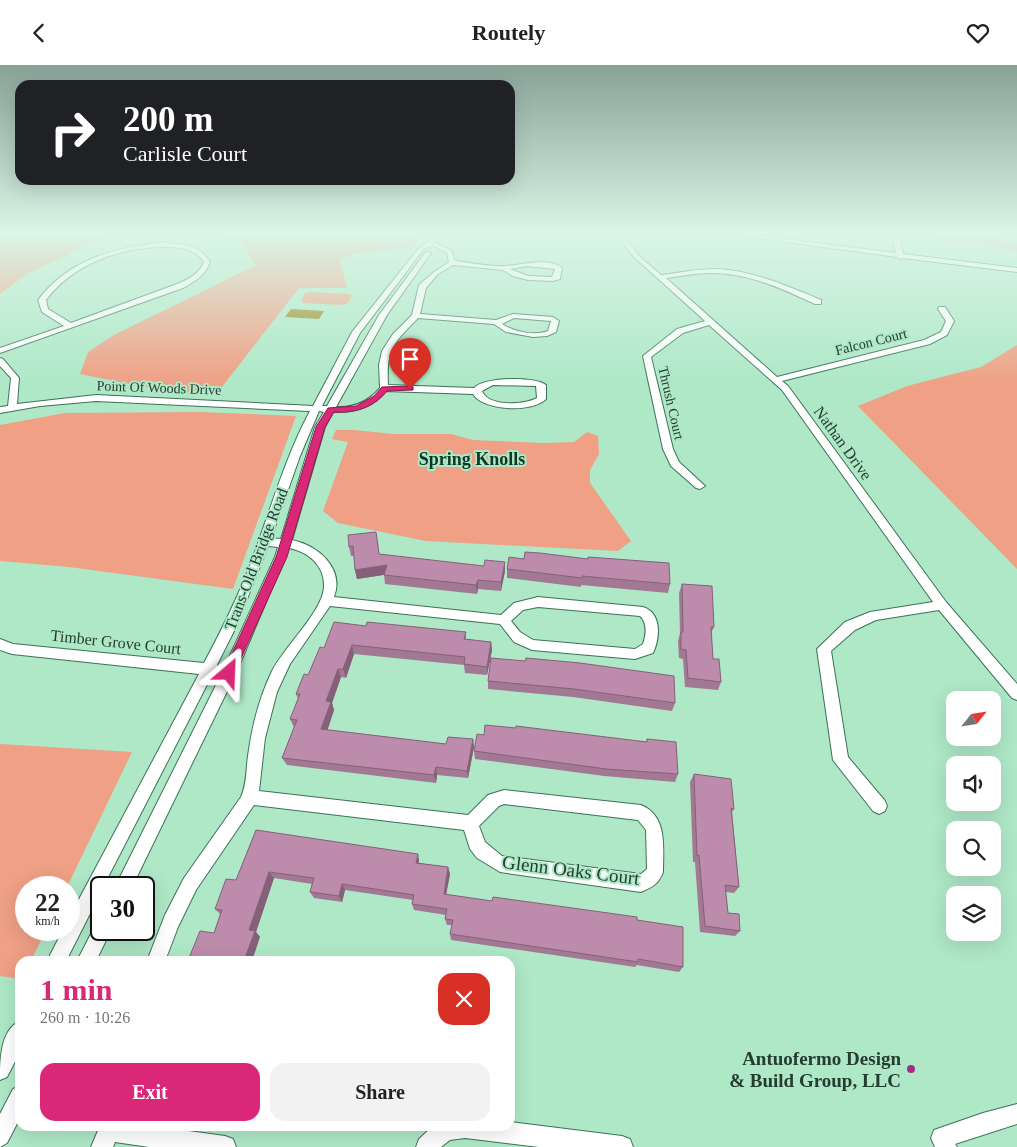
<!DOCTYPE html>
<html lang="en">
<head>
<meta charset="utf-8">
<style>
	body { margin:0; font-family:Georgia,serif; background:#f2f2f2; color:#222; height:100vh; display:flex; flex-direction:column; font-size:19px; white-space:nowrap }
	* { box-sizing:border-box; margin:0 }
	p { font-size:16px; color:#767676 }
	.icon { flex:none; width:28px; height:28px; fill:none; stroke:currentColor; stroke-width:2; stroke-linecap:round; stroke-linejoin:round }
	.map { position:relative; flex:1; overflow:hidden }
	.details { position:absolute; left:15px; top:891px; width:500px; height:175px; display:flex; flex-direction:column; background:#fff; border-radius:15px; box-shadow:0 5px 20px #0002 }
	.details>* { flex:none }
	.banner { position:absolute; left:15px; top:15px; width:500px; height:105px; border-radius:15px; box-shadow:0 5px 20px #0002; background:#202124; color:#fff; overflow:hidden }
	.needle { width:32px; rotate:60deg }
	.fabs { position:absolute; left:946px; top:626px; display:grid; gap:10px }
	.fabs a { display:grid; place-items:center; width:55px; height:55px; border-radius:10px; background:#fff; box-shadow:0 5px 20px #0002; font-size:25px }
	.speed { position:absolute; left:15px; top:811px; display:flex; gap:10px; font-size:25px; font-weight:700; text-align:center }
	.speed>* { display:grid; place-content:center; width:65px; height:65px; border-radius:50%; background:#fff; box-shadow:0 5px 20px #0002; line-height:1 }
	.speed small { font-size:12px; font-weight:400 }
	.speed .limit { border:2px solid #111; border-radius:8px; background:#fff; color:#111 }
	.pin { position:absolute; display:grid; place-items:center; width:42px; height:42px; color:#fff; margin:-51px -21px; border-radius:50% 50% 50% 0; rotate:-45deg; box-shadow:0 0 5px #0007 }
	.pin .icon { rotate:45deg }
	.me { position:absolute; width:55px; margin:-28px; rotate:26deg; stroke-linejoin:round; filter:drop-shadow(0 0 4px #0008) }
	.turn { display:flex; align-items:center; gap:18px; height:105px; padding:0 25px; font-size:22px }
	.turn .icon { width:65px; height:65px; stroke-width:2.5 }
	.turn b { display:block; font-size:35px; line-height:42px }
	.round { display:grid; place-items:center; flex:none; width:52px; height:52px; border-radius:15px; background:#f2f2f2 }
	.head { display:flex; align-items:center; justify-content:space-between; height:85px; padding:0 25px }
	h1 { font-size:30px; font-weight:600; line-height:38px; color:#db2777 }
	.action { display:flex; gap:10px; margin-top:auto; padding:10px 25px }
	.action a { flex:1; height:58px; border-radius:15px; background:#db2777; color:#fff; font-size:20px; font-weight:600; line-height:58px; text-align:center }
	.action a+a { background:#f2f2f2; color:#222 }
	header { display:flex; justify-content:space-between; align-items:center; height:65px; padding:0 25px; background:#fff; font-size:22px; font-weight:600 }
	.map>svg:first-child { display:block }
	.green { fill:#efa085 }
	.water { fill:#98871f }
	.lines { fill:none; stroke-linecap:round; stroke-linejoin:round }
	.minor-casing { stroke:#3b7256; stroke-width:2 }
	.minor { fill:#fff; fill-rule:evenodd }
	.wall { fill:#a37894 }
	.shaded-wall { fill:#846178 }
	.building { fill:#bd8bac; stroke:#846178 }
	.route { fill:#db2777; stroke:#8e194d }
	.poi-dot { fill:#a32e86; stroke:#aee8c7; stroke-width:2 }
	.labels { text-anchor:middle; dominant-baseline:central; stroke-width:4; stroke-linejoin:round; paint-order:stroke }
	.far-street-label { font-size:14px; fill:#253c30; stroke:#aee8c7 }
	.street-label { font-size:16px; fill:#253c30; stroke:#aee8c7 }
	.neighbourhood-label { font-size:18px; font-weight:bold; fill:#0d3824; stroke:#aee8c7 }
	.near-street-label { font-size:19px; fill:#253c30; stroke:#aee8c7 }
	.near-poi-label { font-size:19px; font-weight:bold; fill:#253c30; stroke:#aee8c7; text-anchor:end }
</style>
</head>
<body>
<header><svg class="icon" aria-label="back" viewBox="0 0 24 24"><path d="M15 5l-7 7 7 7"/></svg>Routely<svg class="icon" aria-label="heart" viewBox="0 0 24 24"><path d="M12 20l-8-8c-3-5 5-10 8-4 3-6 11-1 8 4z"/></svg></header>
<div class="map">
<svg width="1017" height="1082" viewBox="0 0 1017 1082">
	<rect width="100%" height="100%" fill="#aee8c7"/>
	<path class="green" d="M18 167H127L98 176 28 208 0 229V170Z
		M206 167H418V175L416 180 408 183 356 188 340 194 347 223H299L218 327 174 328 80 309 88 287 114 270 256 200 241 177Z
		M943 167H985L1002 176 1017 179V187L981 178H952L929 172Z
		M311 227 350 229 352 231 348 238 342 240 303 238 301 236 305 228Z
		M1017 280V504L858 341 907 321 981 302Z
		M200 347 296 351 233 524 69 502 0 496V360L65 348Z
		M336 365H354L394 369H451L473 375 543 378 574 377 587 367 598 371 599 389 590 405V418L631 476 618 486 426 476 338 458 323 446 348 377 332 374Z
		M0 679 132 687 67 822H26V865H46L31 896H20V914L0 911Z"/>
	<path class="water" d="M291 244 324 246 319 254 285 252Z"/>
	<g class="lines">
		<g class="minor-casing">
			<path id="minor" d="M430 167H436L434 177 451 185 455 196C472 198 490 202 506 201 521 200 550 192 562 203L560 214 553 216 528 215 513 211 503 205 453 200 438 209 426 223 420 249 496 255 513 249 553 252 559 256 556 267 547 271 533 272 506 267 494 259 418 253C393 279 386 284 388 320L474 323C483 312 536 311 546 320V334C532 348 483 346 473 329L386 326C373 343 354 348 333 347L325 362 292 475C317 480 345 503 334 532L501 550 514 538 538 532 643 542C662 548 660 573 653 588L635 594 532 585 514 577 500 559 330 541 290 599 277 627 265 673 259 726 468 750 488 730 504 725 641 740C668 751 663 783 663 807 659 819 652 822 641 827L500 807 477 793 470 784 464 765 254 740 196 825 178 862 165 896H147L165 850 184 813 241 732C247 719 246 704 248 691 252 661 259 633 272 606 284 582 323 546 324 522 325 501 309 487 289 483L236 608 132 822H115L222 608 275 492 278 482 268 481 236 562 217 600 222 605 220 609 212 610 103 822H101V827L66 896H47L63 865H69V853L199 609 12 589 0 585V574L13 579 204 598C219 570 233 542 245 513 267 458 282 398 310 346L96 336 40 341 0 348V342L8 341 11 313 0 301V293L3 294 19 313 17 339 96 330 313 341 352 267 419 183 428 177ZM432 180 447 188 449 197 434 207 419 220 412 250 393 269 382 286 379 300 380 323C368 337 354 343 336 342L387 250 431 188 430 187H426L379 250 327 341H322L360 268 423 185ZM527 201 555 204 552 212 528 211 510 204ZM514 253 551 256 548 266C534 271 514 267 502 259ZM493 320 536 321 537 333C524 340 488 342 482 326ZM319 346 324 347 315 362 281 474 271 473 300 391ZM538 542 640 551C648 559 646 570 643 579L635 584 533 575 520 567 511 556 523 545ZM504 739 638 755 646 765 647 804 641 809 502 791 485 777 479 761 499 741Z
				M622 167H628L626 174 638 190 661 210C679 208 697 204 715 204 752 205 787 221 821 235V239H815C782 224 749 208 712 208 696 208 681 211 666 213L777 312 924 275 941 267 946 256 938 244 939 242H945L954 256 947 270 930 279 782 316 788 321 946 537 1017 619V635L1012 633 939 545 876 555 855 565 831 586 848 692 885 736 887 741 885 746 879 749 873 746 833 695 817 584 845 557 870 547 933 537 782 325 709 260 683 268 651 292 673 384 679 397 705 421 700 424 696 423 671 401 663 384 643 291 677 264 705 256 634 192 620 174Z
				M713 167H728L896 188 892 167H898L903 189 1017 203V207L903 193 900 194 897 192Z
				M158 178C178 178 199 178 210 197 205 211 195 216 183 223L0 288V283L64 261 42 247 38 235C67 196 112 183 158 178ZM164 182C179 182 195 183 204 197 199 209 189 214 177 219L71 258 48 244 46 235C73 199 120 182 164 182Z
				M101 856V865H111L96 896H77L96 859Z
				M20 956V987L7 1012 0 1015C0 996 0 965 20 956Z
				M20 1021V1053L7 1078 0 1082V1049L13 1024Z
				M1017 1039V1059L955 1079 957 1082H935L931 1073 934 1065 983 1048Z
				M510 1057 622 1071 630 1074 633 1082H539L465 1073 450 1075 441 1082H416L419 1074 433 1061H510Z
				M100 1061H152L225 1071 233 1074 236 1082H149L115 1077 113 1082H91Z"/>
		</g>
		<use href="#minor" class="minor"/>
	</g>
	<path class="wall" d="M378 476 379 489 505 506 501 526 478 524 477 529 385 519 384 510 357 514 355 505 354 491H351L349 482Z
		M507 504 670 519 668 528 581 520V522L507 513Z
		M682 519 714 562 711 568 713 594 721 617 718 625 685 622 683 594 679 593 678 576 680 568 679 528Z
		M366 561 466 567V574L491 577 492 585 487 610 465 608 464 600 354 589 346 613 341 612 332 638 334 645 327 665 446 679 473 674 474 682 468 713 437 710 436 718 287 700 282 693 294 662 290 654 298 634 296 629 308 610 324 583Z
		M491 593 675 638 672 646 573 632 488 624V616Z
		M484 670 646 677 647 674 678 709 675 717 604 711 475 694 474 686Z
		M694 709 734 744 732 747 739 822 734 828 726 827 728 848 740 866 735 871 700 867 695 797H693L690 717Z
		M256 765 419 795V798L448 802 450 809 446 830 637 855 683 902 679 907 637 900 635 902 451 875 450 869 452 860H447L445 854 446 850 414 845 412 839 413 835 345 825 342 837 314 833 310 827 312 819 274 813 256 867 260 872 193 895 189 893 214 868 220 849 215 844 236 815Z"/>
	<path class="shaded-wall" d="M505 497V506L501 526V517Z
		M387 500 389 509 357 514 355 505Z
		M478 515V524L477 529 476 520Z
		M491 577 492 585 487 610V602Z
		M352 580 354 589 346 613 343 604Z
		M338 604 341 612 332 638 334 645 325 673 321 664 326 636Z
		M473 674 474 682 468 713 467 706Z
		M436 702 437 710 436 718 434 710Z
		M418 789 419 795 418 804 416 798Z
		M448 802 450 809 445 835 444 829Z
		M269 807 274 813 256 867 260 872 252 896H244L249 865Z
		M342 819 345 825 342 837 339 831Z"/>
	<path class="building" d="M376 467 379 489 484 501 485 495 505 497 501 517 478 515 476 520 384 510 387 500 355 505 353 481 349 482 348 470Z
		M525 487 540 488 588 494V492L669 498 670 519 582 511V513L507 504 509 492 524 494Z
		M682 519 712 521 714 562H711L713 594H719L721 617 688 613 686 585 681 584V567H683Z
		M334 557 366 561 367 557 466 567 464 574 491 577 487 602 464 599 465 592 352 580 343 604H338L326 636 331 637 321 664 446 679 448 672 473 674 467 706 436 702 434 710 282 693 297 655 290 654 300 629H296L304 609 308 610 320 582 324 583Z
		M491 593 525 596 526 593 580 598 674 611 675 638 574 624 488 616Z
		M485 660 516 663V661L647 677V674L676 677 678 709 606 704 474 686 477 669 484 670Z
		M694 709 731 714 734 744 731 743 739 822 725 820 728 848 739 849 740 866 705 861 699 790 697 791Z
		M256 765 418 789 416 798 448 802 444 829 492 836 493 832 522 836 637 852V855L683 862V902L638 894V897L450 869 453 855 445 854 447 844 412 839 414 830 342 819 339 831 310 827 314 813 269 807 249 865 255 866 244 896H192L193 893H189L200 866 214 868 222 845 215 844 226 814 236 815Z"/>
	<linearGradient id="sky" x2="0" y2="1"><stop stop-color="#88a298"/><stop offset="0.53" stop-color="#dbf5e6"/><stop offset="1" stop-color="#dbf5e6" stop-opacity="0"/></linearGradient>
	<rect width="1017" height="318" fill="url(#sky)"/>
	<path class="route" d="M410 321 413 322V325L387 326C373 343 355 348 334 347L325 362 287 492 233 611H225L223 608 276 492 316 362 328 343 356 341 374 331 382 322Z"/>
	<circle class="poi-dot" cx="911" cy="1004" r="5"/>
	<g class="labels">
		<g class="far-street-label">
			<text transform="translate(871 277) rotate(-14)">Falcon Court</text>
			<text transform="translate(159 323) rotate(2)">Point Of Woods Drive</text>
			<text transform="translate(671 338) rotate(77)">Thrush Court</text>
		</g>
		<g class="street-label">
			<text transform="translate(843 378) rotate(54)">Nathan Drive</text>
			<text transform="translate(256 494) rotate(-69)">Trans-Old Bridge Road</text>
			<text transform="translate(116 577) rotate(6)">Timber Grove Court</text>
		</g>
		<g class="neighbourhood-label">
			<text x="472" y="394">Spring Knolls</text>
		</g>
		<g class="near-street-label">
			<text transform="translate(571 805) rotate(7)">Glenn Oaks Court</text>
		</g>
		<g class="near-poi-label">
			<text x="901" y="993">Antuofermo Design<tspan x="901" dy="22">&amp; Build Group, LLC</tspan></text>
		</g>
	</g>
</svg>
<div class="fabs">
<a><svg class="needle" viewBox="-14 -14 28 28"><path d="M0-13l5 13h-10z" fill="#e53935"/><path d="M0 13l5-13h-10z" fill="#767676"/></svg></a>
<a><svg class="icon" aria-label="sound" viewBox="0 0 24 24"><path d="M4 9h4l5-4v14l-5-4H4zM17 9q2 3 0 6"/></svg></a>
<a><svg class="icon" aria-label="search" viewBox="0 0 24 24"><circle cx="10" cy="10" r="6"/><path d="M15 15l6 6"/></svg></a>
<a><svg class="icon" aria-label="layers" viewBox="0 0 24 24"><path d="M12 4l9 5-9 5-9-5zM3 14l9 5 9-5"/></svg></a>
</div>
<div class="speed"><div>22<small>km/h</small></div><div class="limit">30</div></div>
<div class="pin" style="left:410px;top:324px;background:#d93025"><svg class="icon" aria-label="arrive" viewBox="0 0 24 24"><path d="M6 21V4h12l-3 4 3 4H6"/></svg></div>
<svg class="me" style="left:229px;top:608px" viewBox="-20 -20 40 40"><path d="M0-17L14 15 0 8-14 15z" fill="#db2777" stroke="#fff" stroke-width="4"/></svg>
<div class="banner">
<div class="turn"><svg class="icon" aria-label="right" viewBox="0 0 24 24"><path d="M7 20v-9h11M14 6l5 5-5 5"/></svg><div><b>200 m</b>Carlisle Court</div></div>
</div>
<section class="details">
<div class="head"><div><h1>1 min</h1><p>260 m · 10:26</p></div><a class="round" style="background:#d93025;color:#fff"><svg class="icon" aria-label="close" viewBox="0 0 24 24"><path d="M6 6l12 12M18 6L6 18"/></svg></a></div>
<div class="action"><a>Exit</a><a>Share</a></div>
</section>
</div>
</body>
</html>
